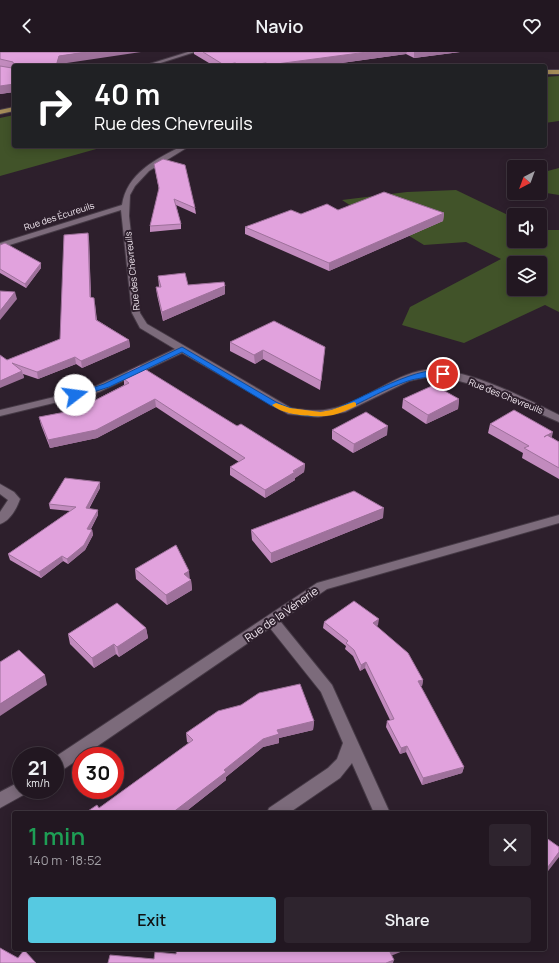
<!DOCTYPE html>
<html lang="en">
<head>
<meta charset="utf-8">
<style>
	body { margin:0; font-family:Manrope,sans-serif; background:#2e242e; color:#f1f3f6; height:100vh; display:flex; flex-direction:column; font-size:15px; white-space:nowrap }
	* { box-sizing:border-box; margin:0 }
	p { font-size:13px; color:#a29fa5 }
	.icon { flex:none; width:22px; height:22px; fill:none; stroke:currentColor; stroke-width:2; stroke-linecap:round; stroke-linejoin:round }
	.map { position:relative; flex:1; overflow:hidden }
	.panel { position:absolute; left:12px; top:759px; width:535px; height:140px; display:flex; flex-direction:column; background:#221721; border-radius:4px; box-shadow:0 2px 10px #0003,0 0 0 1px #3f363f }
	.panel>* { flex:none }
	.hud { position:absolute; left:12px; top:12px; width:535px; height:84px; border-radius:4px; box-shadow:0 2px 10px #0003,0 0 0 1px #3f363f; background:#202124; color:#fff; overflow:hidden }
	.needle { width:26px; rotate:221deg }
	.buttons { position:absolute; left:507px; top:108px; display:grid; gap:8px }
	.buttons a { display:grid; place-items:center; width:40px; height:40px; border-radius:4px; background:#221721; box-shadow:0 2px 10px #0003,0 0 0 1px #3f363f; font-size:20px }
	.speed { position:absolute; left:12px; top:695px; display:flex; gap:8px; font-size:20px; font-weight:700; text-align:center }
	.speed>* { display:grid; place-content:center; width:52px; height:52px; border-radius:50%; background:#221721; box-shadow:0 2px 10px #0003,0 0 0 1px #3f363f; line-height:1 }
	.speed small { font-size:10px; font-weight:400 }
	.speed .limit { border:6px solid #d22; background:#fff; color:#111 }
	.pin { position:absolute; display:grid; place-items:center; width:34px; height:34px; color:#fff; margin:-17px; border:2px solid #fff; border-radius:50%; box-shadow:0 1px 4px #0007 }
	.me { position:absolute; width:44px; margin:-22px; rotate:75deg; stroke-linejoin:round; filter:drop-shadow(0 0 3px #0008) }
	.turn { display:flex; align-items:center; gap:14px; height:84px; padding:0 16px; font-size:18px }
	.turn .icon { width:52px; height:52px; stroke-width:2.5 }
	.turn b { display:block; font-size:28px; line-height:34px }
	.round { display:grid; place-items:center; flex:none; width:42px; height:42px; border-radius:4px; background:#2e242e }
	.headline { display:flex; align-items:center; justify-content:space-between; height:68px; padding:0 16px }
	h1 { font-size:24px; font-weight:600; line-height:30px; color:#1e9e55 }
	.action { display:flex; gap:8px; margin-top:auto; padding:8px 16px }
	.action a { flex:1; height:46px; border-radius:4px; background:#56c9e1; color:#111; font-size:16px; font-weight:600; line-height:46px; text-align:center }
	.action a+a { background:#2e242e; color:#f1f3f6 }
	header { display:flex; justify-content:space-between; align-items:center; height:52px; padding:0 16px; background:#221721; font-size:18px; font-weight:600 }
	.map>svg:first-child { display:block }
	.green { fill:#415329; fill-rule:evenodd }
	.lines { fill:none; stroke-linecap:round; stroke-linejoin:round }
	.minor-casing { stroke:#463a46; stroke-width:2 }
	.major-casing { stroke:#463a46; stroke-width:2 }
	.minor { fill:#7c6b7b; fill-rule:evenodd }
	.major { fill:#a48c59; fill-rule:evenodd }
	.wall { fill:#c28bbe }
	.shaded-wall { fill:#9e719b }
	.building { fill:#e1a2dd; stroke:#9e719b }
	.route { fill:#1a73e8; stroke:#114b97 }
	.slow { fill:#f59e0b }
	.labels { text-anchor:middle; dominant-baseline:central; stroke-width:4; stroke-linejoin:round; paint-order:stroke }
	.far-street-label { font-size:9px; fill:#f4eaf3; stroke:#2d1f2c }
	.street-label { font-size:11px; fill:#f4eaf3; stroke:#2d1f2c }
</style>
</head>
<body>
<header><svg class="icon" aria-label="back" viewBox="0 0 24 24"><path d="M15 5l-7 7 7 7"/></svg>Navio<svg class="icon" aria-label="heart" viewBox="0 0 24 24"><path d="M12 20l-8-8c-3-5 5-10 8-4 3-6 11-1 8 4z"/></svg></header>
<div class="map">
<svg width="559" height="911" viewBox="0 0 559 911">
	<rect width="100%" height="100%" fill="#2d1f2c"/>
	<path class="green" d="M559 24V69L545 71V25Z
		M14 63V94H107L0 124V66Z
		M559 116V143L540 140V121Z
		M456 138 514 166V189H540V178H559V260L545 253 464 291 402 273 410 255 501 207 466 190 424 193 398 177 380 173 342 148 407 140ZM514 211H540V237H514Z"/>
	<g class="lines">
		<g class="minor-casing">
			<path id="minor" d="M188 0H195L151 14H143Z
				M182 94 188 95 149 119 135 134 130 143 129 164 140 261 147 272 291 356C304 358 317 360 330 357 364 351 391 323 425 318 464 314 525 346 559 363V370L474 333 444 325 431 324 409 329 345 360 318 365 288 362 182 301 99 340 0 364V358L92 336 175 297 140 276 132 261 121 158 0 196V191L122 153C127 121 156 107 182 94Z
				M0 432 14 440 20 447C17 456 10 469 0 472V460L8 448 0 442Z
				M559 463V471L327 537 280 569 332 633 390 761H374L352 711 340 726 289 761H267L269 756 328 716 337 707 343 691 321 640 270 576 61 719 55 721V705L317 531Z
				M21 729V738H28L27 741 0 756V740Z"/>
		</g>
		<g class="major-casing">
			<path id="major" d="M545 18H559V22H545Z
				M14 55V59L0 62V58Z"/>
		</g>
		<use href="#minor" class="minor"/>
		<use href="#major" class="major"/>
	</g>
	<path class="wall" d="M0 0 60 12 59 14H14V40L0 42Z
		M194 0H460L414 6 406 2 320 14H214L194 2Z
		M154 112 195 156 196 162 176 153 181 172V177L150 180V174L159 138Z
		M338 158 444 161 443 169 329 219 245 182V175L301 162Z
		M88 181 89 187 91 245 95 252 97 268 129 288 130 295 82 316 76 312 38 327 23 322 24 326 7 308 60 287Z
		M0 193 41 211V216L26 236 0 221Z
		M158 224 188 233 225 242 163 269 157 243 156 235H159Z
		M230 290 325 295 324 304 320 338 263 307 255 312 230 299Z
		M124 327 237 374 305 412 304 420 295 426V428L265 446 230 423V415L239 410 156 355 97 386 50 396 41 373 39 365 76 358 124 333Z
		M403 347H459L458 357 426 372 402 356Z
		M490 372 551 385 559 390V427L522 406 523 401 488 381Z
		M332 378 387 383 353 401 332 387Z
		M100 436 89 457 98 463 91 477 92 478 93 483 85 498 68 512 63 509 41 526 10 508 8 502 70 459 50 457 49 452Z
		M383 466 271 511 252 488 251 478Z
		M135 517 189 526 191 528 192 538 167 553 136 527Z
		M324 570 378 573 376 574 423 628 422 634H420L464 715 462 721 422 733 406 700 400 702 386 675 387 669 390 668 365 616 360 619 353 604 345 597 346 594 323 576Z
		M146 576 148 586 119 605 116 602 94 616 70 592 68 582Z
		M314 669 313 678 279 686V691L263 695 226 725V728L184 761H85L99 756 189 691 187 690 186 681Z"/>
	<path class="shaded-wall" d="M86 0H141L60 12 59 14H56L59 4Z
		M367 0H407L406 2 320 14H269V13Z
		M414 0H460L414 6Z
		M235 11V14H224V13Z
		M266 11V14H243Z
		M14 32V40L0 42V34Z
		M444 161 443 169 329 219V211Z
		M88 181 89 187 91 252 90 245Z
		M41 211V216L26 236 25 232Z
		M225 234V242L163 269 162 260Z
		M15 240 17 247 0 268V259Z
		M129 288 130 295 82 316 81 309Z
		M263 298V307L255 312 254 303Z
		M75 305 76 312 38 327 37 320Z
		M22 319 24 326 0 336V329Z
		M155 347 156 355 97 386 50 396 48 388Z
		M459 347 458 357 426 372 428 363Z
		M388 374 387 383 353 401 354 392Z
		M553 380 551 389 544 385Z
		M305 412 304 420 295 426V428L265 446V438Z
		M100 430V436L86 461V456Z
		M384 456 383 466 271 511V501Z
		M98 458V463L88 482 87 477Z
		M92 478 93 483 85 498 68 512 67 507Z
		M62 504 63 509 41 526 39 520Z
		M189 519 190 528H191L192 538 167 553 166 543 184 522Z
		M379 567 378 573 372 578 373 571Z
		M146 576 148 586 119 605 117 595Z
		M114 592 116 602 94 616 92 606Z
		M366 610 365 616 360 619 361 613Z
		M45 623 47 633 0 664V652Z
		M423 628 422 634 417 635 418 629Z
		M314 669 313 678 279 686V691L263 695 226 725V728L184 761H172L224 718 263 687 277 678Z
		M407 694 406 700 400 702 401 696Z
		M464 715 462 721 422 733 423 726Z
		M559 800V805L545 823V819Z
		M391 897H408L388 905 389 898Z
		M394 908 393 911H386Z"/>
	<path class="building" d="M0 0H86L59 4 56 14H14L13 10 0 7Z
		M203 0H367L269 13 266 11 243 14 235 11 224 13Z
		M0 14 12 16 14 15V32L0 34Z
		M163 107 185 113 195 156 174 147 181 172 150 174 159 136 154 112Z
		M384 140 444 161 329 211 245 175 291 158 301 162 327 152 338 158Z
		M88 181 90 245 94 246 96 268 129 288 81 309 75 305 37 320 12 311 22 319 0 329V303L7 308 60 287 64 183Z
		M5 191 41 211 25 232 0 217V193Z
		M185 221 188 233 224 230 225 234 162 260 156 235H161L158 224Z
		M0 239 15 240 0 259Z
		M274 269 325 295 321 329 263 298 254 303 230 290Z
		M140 314 237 374 241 372 305 412 293 419 295 420 265 438 230 415 245 406 155 347 96 378 48 388 39 365 76 358 129 331 124 327 128 320Z
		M434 333 459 347 428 363 403 347Z
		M514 358 553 380 544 385 547 383 559 390V416L524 396 529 394 490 372Z
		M366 360 388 374 354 392 332 378Z
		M65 426 100 430 86 456 98 458 87 477 92 478 84 493 67 507 62 504 39 520 8 502 76 455 49 452Z
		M354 439 384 456 271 501 251 478Z
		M176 493 189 519 184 522 191 528 166 543 135 517Z
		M354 549 379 567 373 571 408 601 423 628 418 629 464 715 423 726 407 694 401 696 387 669 394 667 366 610 361 613 354 598 346 591 348 589 324 570Z
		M117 551 146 576 117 595 114 592 92 606 68 582Z
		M19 598 45 623 0 652V610Z
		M300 632 314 669 277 678 279 682 263 687 224 718 226 720 172 761H85L97 753 99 756 193 688 186 681 218 659 241 653 259 641Z
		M545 785 559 795V800L545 819Z
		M0 896 18 906 24 898 36 911H0Z
		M177 897H391L389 898 394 908 386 911H108L110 903 154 907 155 900 176 902Z"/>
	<path class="route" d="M182 295 276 350C293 358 314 364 332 358 354 351 428 306 447 322 445 323 416 326 408 329 355 347 330 382 270 353L182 300 109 335 75 346 71 343 104 332Z"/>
	<path class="slow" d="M354 350 356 351V354C349 357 341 361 333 363 318 366 284 364 272 353L276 351 290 356 320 360 331 358Z"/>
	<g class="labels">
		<g class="far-street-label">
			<text transform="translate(59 164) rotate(-18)">Rue des Écureuils</text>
			<text transform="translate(132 219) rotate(-96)">Rue des Chevreuils</text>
			<text transform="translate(506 344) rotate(22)">Rue des Chevreuils</text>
		</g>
		<g class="street-label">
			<text transform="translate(281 562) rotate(-35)">Rue de la Vénerie</text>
		</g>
	</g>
</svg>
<div class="buttons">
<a><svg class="needle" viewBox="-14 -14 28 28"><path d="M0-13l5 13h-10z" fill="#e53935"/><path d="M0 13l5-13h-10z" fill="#a29fa5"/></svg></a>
<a><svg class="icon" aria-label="sound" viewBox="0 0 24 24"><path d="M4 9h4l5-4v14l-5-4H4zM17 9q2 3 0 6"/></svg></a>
<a><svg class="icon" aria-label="layers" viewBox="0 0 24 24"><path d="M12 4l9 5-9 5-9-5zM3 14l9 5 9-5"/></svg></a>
</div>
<div class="speed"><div>21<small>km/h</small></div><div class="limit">30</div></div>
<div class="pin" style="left:443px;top:322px;background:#d93025"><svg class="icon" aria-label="arrive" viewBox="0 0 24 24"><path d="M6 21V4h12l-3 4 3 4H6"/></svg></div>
<svg class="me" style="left:75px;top:343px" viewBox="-20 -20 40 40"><circle r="19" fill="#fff"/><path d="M0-13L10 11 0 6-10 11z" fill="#1a73e8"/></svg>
<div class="hud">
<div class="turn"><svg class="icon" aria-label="right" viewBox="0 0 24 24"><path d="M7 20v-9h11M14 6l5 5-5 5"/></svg><div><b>40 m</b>Rue des Chevreuils</div></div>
</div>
<section class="panel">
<div class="headline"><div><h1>1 min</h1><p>140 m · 18:52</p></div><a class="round"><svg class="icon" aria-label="close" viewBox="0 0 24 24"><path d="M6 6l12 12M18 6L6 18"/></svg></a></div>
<div class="action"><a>Exit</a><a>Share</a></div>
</section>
</div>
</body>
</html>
